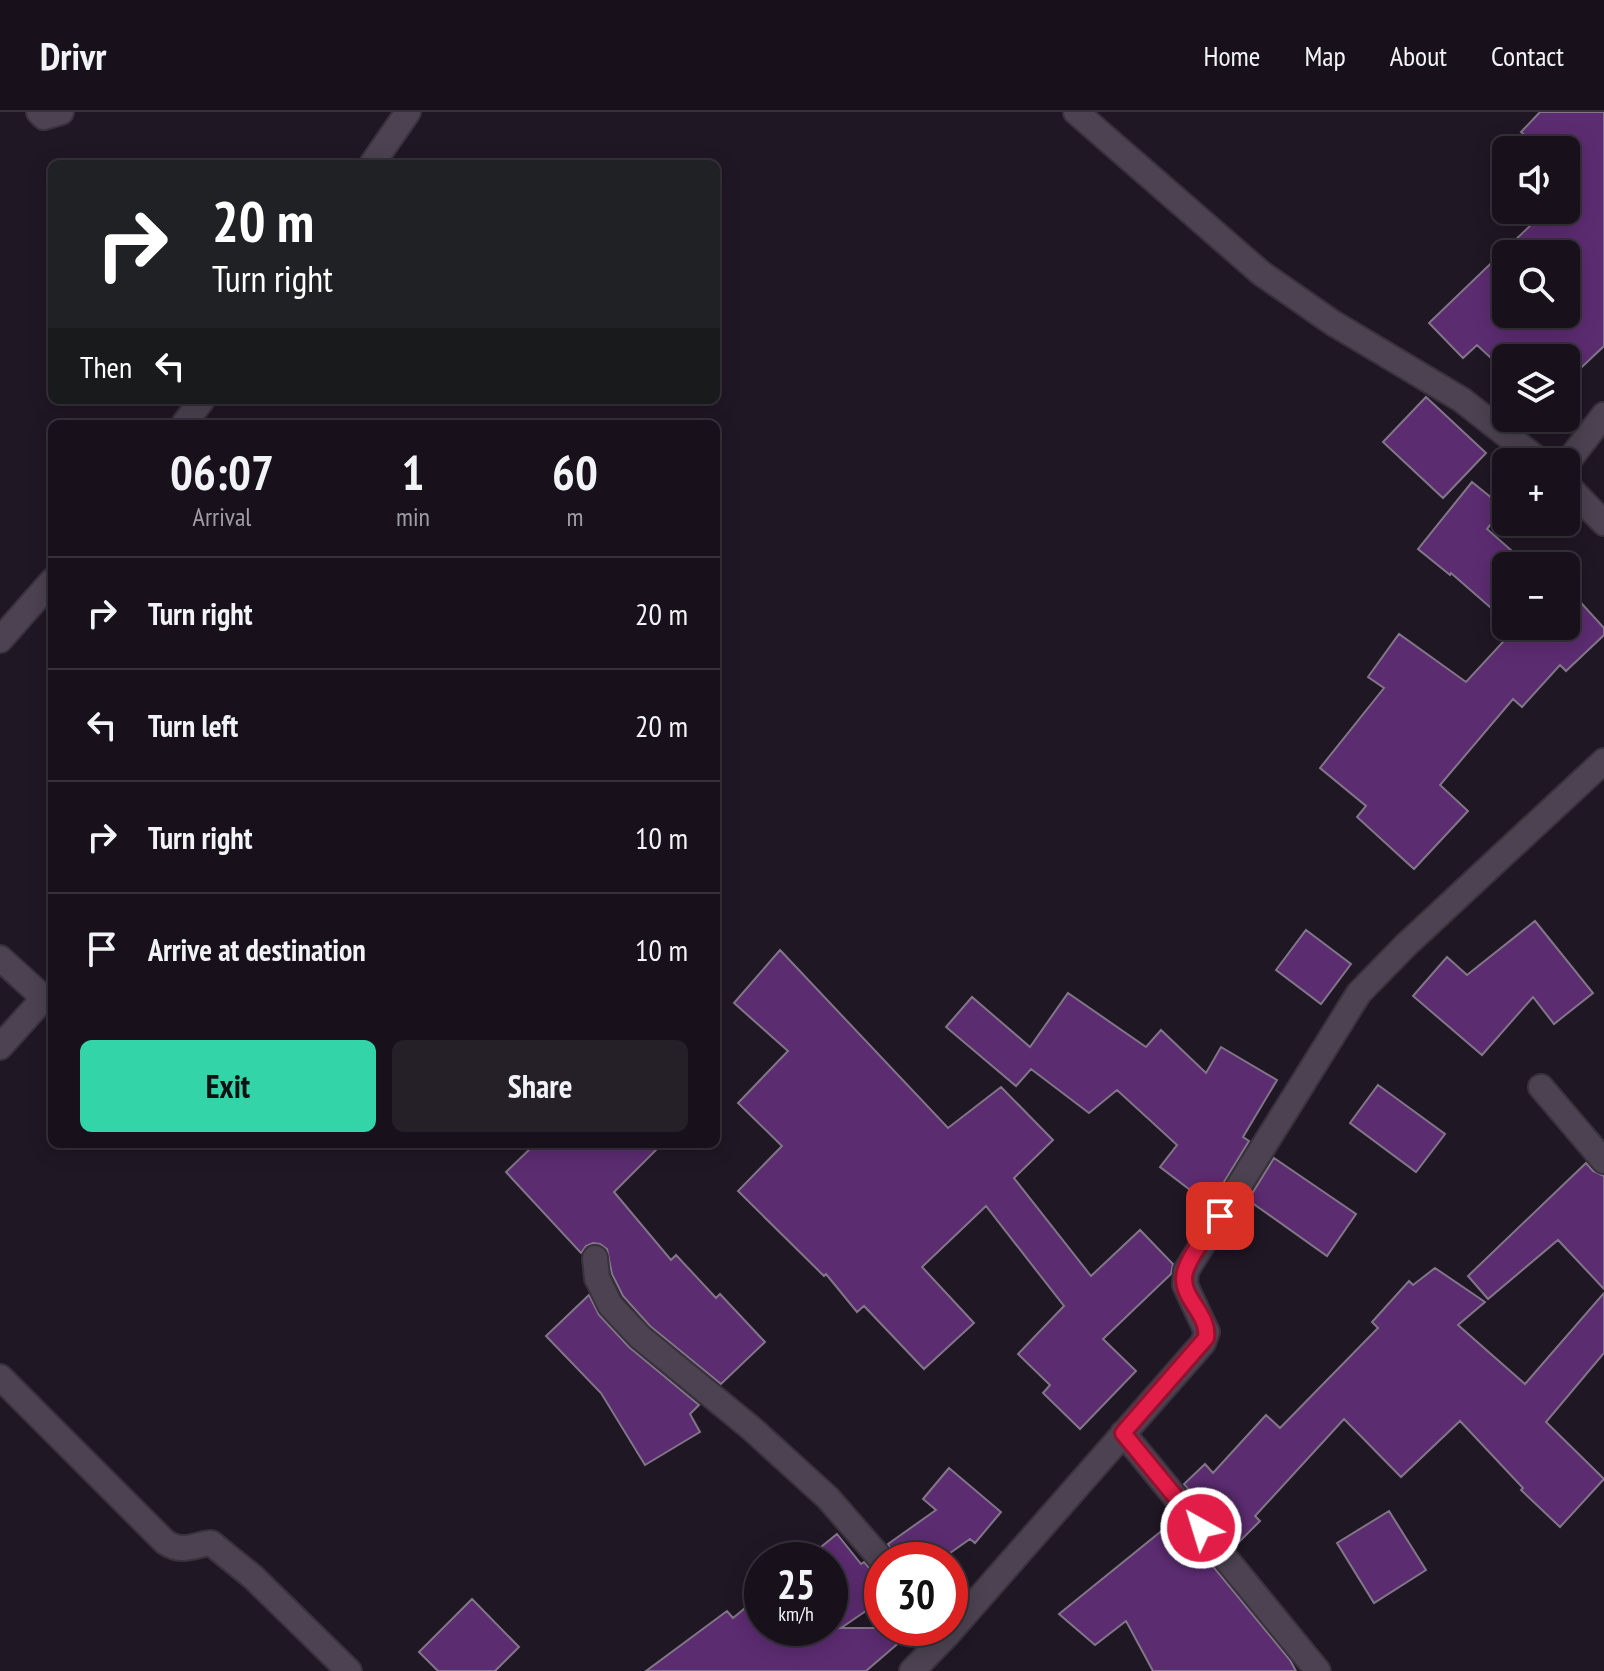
<!DOCTYPE html>
<html lang="en">
<head>
<meta charset="utf-8">
<style>
	body { margin:0; font-family:"PT Sans Narrow",sans-serif; background:#251f28; color:#f1f3f6; height:100vh; display:flex; flex-direction:column; font-size:30px; white-space:nowrap }
	* { box-sizing:border-box; margin:0 }
	p { font-size:26px; color:#9f9da3 }
	.icon { flex:none; width:44px; height:44px; fill:none; stroke:currentColor; stroke-width:2; stroke-linecap:round; stroke-linejoin:round }
	.map { position:relative; flex:1; overflow:hidden }
	.panel { position:absolute; left:48px; top:308px; width:672px; height:728px; display:flex; flex-direction:column; background:#18111b; border-radius:12px; box-shadow:0 4px 20px #0003,0 0 0 2px #36313a }
	.panel>* { flex:none }
	.top-card { position:absolute; left:48px; top:48px; width:672px; height:244px; border-radius:12px; box-shadow:0 4px 20px #0003,0 0 0 2px #36313a; background:#202124; color:#fff; overflow:hidden }
	.controls { position:absolute; left:1492px; top:24px; display:grid; gap:16px }
	.controls a { display:grid; place-items:center; width:88px; height:88px; border-radius:12px; background:#18111b; box-shadow:0 4px 20px #0003,0 0 0 2px #36313a; font-size:40px }
	.speed { position:absolute; left:744px; top:1430px; display:flex; gap:16px; font-size:40px; font-weight:700; text-align:center }
	.speed>* { display:grid; place-content:center; width:104px; height:104px; border-radius:50%; background:#18111b; box-shadow:0 4px 20px #0003,0 0 0 2px #36313a; line-height:1 }
	.speed small { font-size:20px; font-weight:400 }
	.speed .limit { border:12px solid #d22; background:#fff; color:#111 }
	.pin { position:absolute; display:grid; place-items:center; width:68px; height:68px; color:#fff; margin:-34px; border-radius:16px; box-shadow:0 4px 12px #0006 }
	.me { position:absolute; width:88px; margin:-44px; rotate:321deg; stroke-linejoin:round; filter:drop-shadow(0 0 6px #0008) }
	.turn { display:flex; align-items:center; gap:28px; height:168px; padding:0 32px; font-size:36px }
	.turn .icon { width:104px; height:104px; stroke-width:2.5 }
	.turn b { display:block; font-size:56px; line-height:68px }
	.then { display:flex; align-items:center; height:76px; padding:0 32px; background:#0003; gap:16px; font-size:30px }
	.eta { display:flex; justify-content:space-evenly; align-items:center; height:136px; text-align:center }
	.eta b { font-size:48px; font-weight:600; line-height:56px }
	.action { display:flex; gap:16px; margin-top:auto; padding:16px 32px }
	.action a { flex:1; height:92px; border-radius:12px; background:#33d4a8; color:#111; font-size:32px; font-weight:600; line-height:92px; text-align:center }
	.action a+a { background:#251f28; color:#f1f3f6 }
	ul { padding:0; list-style:none }
	li { display:flex; align-items:center; gap:24px; height:112px; padding:0 32px; border-top:2px solid #36313a }
	li div { flex:1 }
	li b { display:block; font-size:30px }
	li em { font-style:normal }
	header { display:flex; align-items:center; gap:48px; box-sizing:border-box; height:112px; padding:0 40px; background:#18111b; border-bottom:2px solid #36313a }
	header strong { font-size:38px }
	nav { display:flex; gap:44px; margin-inline-start:auto; font-size:28px }
	.map>svg:first-child { display:block }
	.building { fill:#5c2c71; stroke:#817687; stroke-width:2; fill-rule:evenodd }
	.lines { fill:none; stroke-linecap:round; stroke-linejoin:round }
	.minor-casing { stroke:#39323c; stroke-width:28 }
	.minor { stroke:#4c4251; stroke-width:24 }
	.route-casing { stroke:#92132f; stroke-width:20 }
	.route { stroke:#e11d48; stroke-width:14 }
</style>
</head>
<body>
<header>
<strong>Drivr</strong>
<nav><a>Home</a><a>Map</a><a>About</a><a>Contact</a></nav>
</header>
<div class="map">
<svg width="1604" height="1559" viewBox="0 0 1604 1559">
	<rect width="100%" height="100%" fill="#201724"/>
	<path class="building" d="M1540 0H1604V234L1566 270V246H1506V260L1477 233 1463 246 1429 211 1535 109 1521 98H1566V38H1537L1539 36 1521 20ZM1506 142H1566V202H1506Z
		M1426 285 1486 341 1443 386 1383 330Z
		M1472 370 1504 396 1487 417 1529 454H1506V509L1451 461 1450 463 1418 437Z
		M1573 482 1604 516V523L1566 559 1560 553 1522 595 1513 587 1440 673 1468 699 1414 757 1357 705 1366 694 1320 656 1384 576 1368 565 1399 522 1466 570 1515 517 1511 514H1566V487Z
		M1535 809 1593 881 1554 912 1533 885 1482 943 1413 884 1447 845 1467 863Z
		M1306 818 1351 852 1321 892 1276 858Z
		M780 838 948 1016 1001 975 1053 1028 1014 1066 1091 1164 1140 1118 1173 1152 1171 1162 1103 1227 1136 1259 1080 1317 1043 1281 1050 1273 1018 1242 1064 1194 986 1094 922 1155 974 1211 924 1257 864 1194 857 1200 826 1162 824 1164 738 1079 782 1034 738 991 788 939 734 891Z
		M1068 881 1146 935 1161 918 1206 961 1221 935 1277 968 1243 1025 1249 1029 1210 1093 1160 1055 1177 1033 1117 978 1089 1001 1031 957 1016 974 946 915 972 885 1030 935Z
		M1378 973 1445 1022 1416 1060 1350 1011Z
		M535 1032H662L614 1080 671 1148 676 1143 716 1186 720 1182 765 1230 721 1272 650 1214 623 1184 612 1162 607 1137 600 1132 593 1131 586 1134 581 1141 506 1060Z
		M1274 1046 1356 1102 1327 1144 1248 1088Z
		M1586 1051 1593 1059 1604 1064V1177L1558 1128 1488 1187 1468 1164Z
		M1435 1156 1485 1190 1458 1213 1525 1272 1604 1181V1241L1546 1310 1604 1367 1560 1415 1521 1378 1523 1376 1460 1309 1401 1365 1344 1307 1255 1404 1260 1409 1235 1434 1184 1372 1205 1352 1213 1361 1266 1303 1280 1316 1378 1216 1372 1210 1409 1169 1413 1173Z
		M589 1183 599 1203 629 1235 699 1293 690 1302 700 1320 645 1353 601 1281 546 1224Z
		M949 1356 1001 1400 975 1431 970 1427 940 1448H897L888 1432 936 1398 923 1387Z
		M1389 1399 1426 1458 1374 1491 1337 1431Z
		M1175 1408 1290 1548 1296 1559H1153L1126 1509 1095 1533 1059 1502Z
		M837 1422 861 1452 864 1450 871 1458 882 1463V1488L841 1516H916L866 1559H646L727 1499 733 1506 762 1482V1516H830V1448H805Z
		M472 1487 519 1535 495 1559H438L419 1540Z"/>
	<g class="lines">
		<g class="minor-casing">
			<path id="minor" d="M39 0 44 5 61 0
				M1076 0 1261 161 1333 211 1462 288 1541 350
				M372 52 408 0
				M184 312 202 288
				M1566 352 1604 303
				M1566 372 1604 411
				M0 528 52 469
				M0 846 44 886 0 935
				M1541 975 1604 1049
				M595 1146 597 1166 610 1193 640 1225 751 1316 828 1386 882 1448
				M0 1265 165 1430C183 1442 193 1433 211 1431L253 1465 349 1559
				M1123 1321 1318 1559
				M912 1559 947 1523 1203 1231 1207 1220 1185 1173 1186 1159 1359 881 1406 833 1604 649"/>
		</g>
		<use href="#minor" class="minor"/>
	</g>
	<g class="lines">
		<g class="route-casing">
			<path id="route" d="M1201 1416 1123 1321 1206 1226C1210 1201 1178 1185 1185 1160 1191 1140 1209 1121 1220 1104"/>
		</g>
		<use href="#route" class="route"/>
	</g>
</svg>
<div class="controls">
<a><svg class="icon" aria-label="sound" viewBox="0 0 24 24"><path d="M4 9h4l5-4v14l-5-4H4zM17 9q2 3 0 6"/></svg></a>
<a><svg class="icon" aria-label="search" viewBox="0 0 24 24"><circle cx="10" cy="10" r="6"/><path d="M15 15l6 6"/></svg></a>
<a><svg class="icon" aria-label="layers" viewBox="0 0 24 24"><path d="M12 4l9 5-9 5-9-5zM3 14l9 5 9-5"/></svg></a>
<a>+</a>
<a>−</a>
</div>
<div class="speed"><div>25<small>km/h</small></div><div class="limit">30</div></div>
<div class="pin" style="left:1220px;top:1104px;background:#d93025"><svg class="icon" aria-label="arrive" viewBox="0 0 24 24"><path d="M6 21V4h12l-3 4 3 4H6"/></svg></div>
<svg class="me" style="left:1201px;top:1416px" viewBox="-20 -20 40 40"><circle r="17" fill="#e11d48" stroke="#fff" stroke-width="3"/><path d="M0-11L8 9 0 5-8 9z" fill="#fff"/></svg>
<div class="top-card">
<div class="turn"><svg class="icon" aria-label="right" viewBox="0 0 24 24"><path d="M7 20v-9h11M14 6l5 5-5 5"/></svg><div><b>20 m</b>Turn right</div></div>
<div class="then">Then<svg class="icon" aria-label="left" viewBox="0 0 24 24"><path d="M17 20v-9H6M10 6l-5 5 5 5"/></svg></div>
</div>
<section class="panel">
<div class="eta">
<div><b>06:07</b><p>Arrival</p></div>
<div><b>1</b><p>min</p></div>
<div><b>60</b><p>m</p></div>
</div>
<ul>
<li><svg class="icon" aria-label="right" viewBox="0 0 24 24"><path d="M7 20v-9h11M14 6l5 5-5 5"/></svg><div><b>Turn right</b></div><em>20 m</em></li>
<li><svg class="icon" aria-label="left" viewBox="0 0 24 24"><path d="M17 20v-9H6M10 6l-5 5 5 5"/></svg><div><b>Turn left</b></div><em>20 m</em></li>
<li><svg class="icon" aria-label="right" viewBox="0 0 24 24"><path d="M7 20v-9h11M14 6l5 5-5 5"/></svg><div><b>Turn right</b></div><em>10 m</em></li>
<li><svg class="icon" aria-label="arrive" viewBox="0 0 24 24"><path d="M6 21V4h12l-3 4 3 4H6"/></svg><div><b>Arrive at destination</b></div><em>10 m</em></li>
</ul>
<div class="action"><a>Exit</a><a>Share</a></div>
</section>
</div>
</body>
</html>
